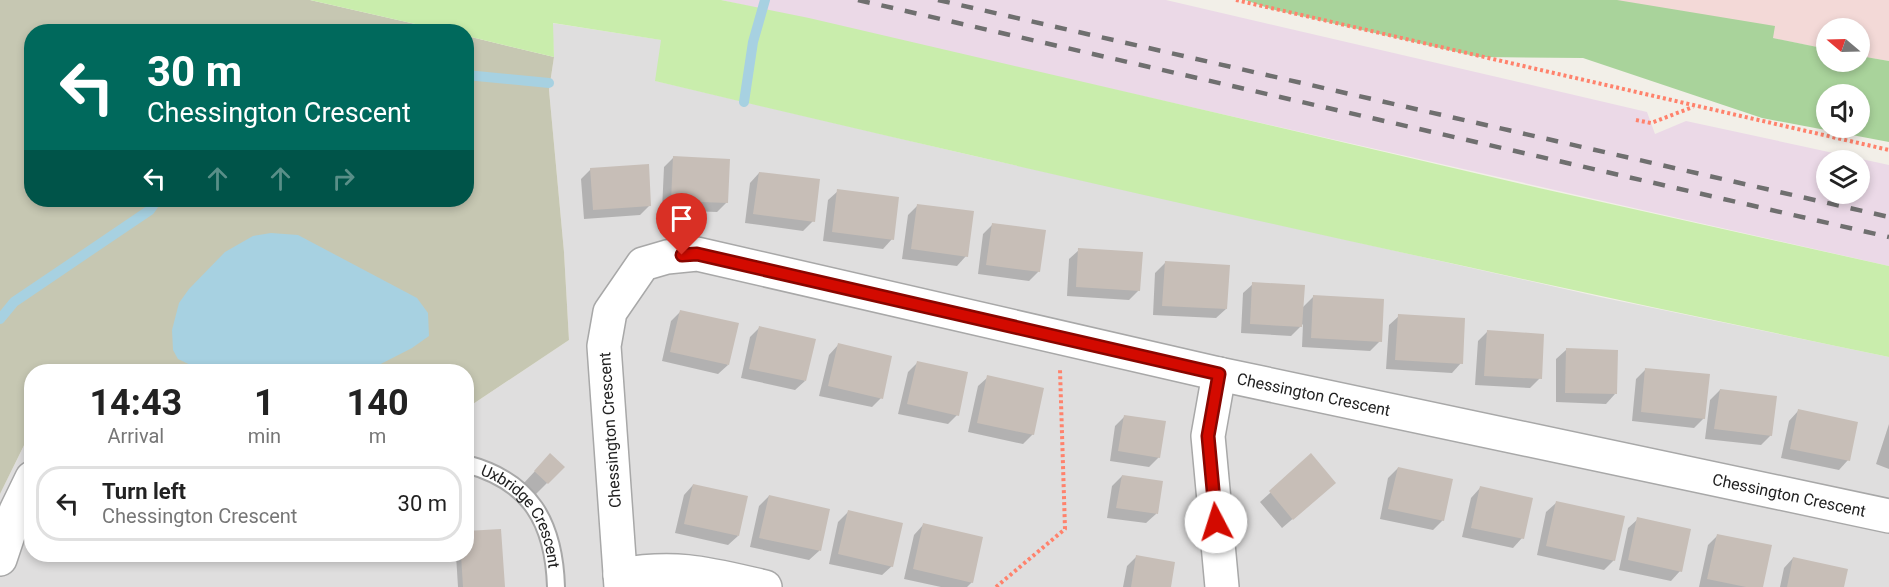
<!DOCTYPE html>
<html lang="en">
<head>
<meta charset="utf-8">
<style>
	body { margin:0; font-family:Roboto,sans-serif; background:#f2f2f2; color:#222; height:100vh; display:flex; flex-direction:column; font-size:22px; white-space:nowrap }
	* { box-sizing:border-box; margin:0 }
	p { font-size:20px; color:#767676 }
	.icon { flex:none; width:33px; height:33px; fill:none; stroke:currentColor; stroke-width:2; stroke-linecap:round; stroke-linejoin:round }
	.map { position:relative; flex:1; overflow:hidden }
	.side { position:absolute; left:24px; top:364px; width:450px; height:198px; display:flex; flex-direction:column; background:#fff; border-radius:24px; box-shadow:0 3px 9px #0003 }
	.side>* { flex:none }
	.top-card { position:absolute; left:24px; top:24px; width:450px; height:183px; border-radius:24px; box-shadow:0 3px 9px #0003; background:#00695c; color:#fff; overflow:hidden }
	.needle { width:39px; rotate:289deg }
	.tools { position:absolute; left:1816px; top:18px; display:grid; gap:12px }
	.tools a { display:grid; place-items:center; width:54px; height:54px; border-radius:50%; background:#fff; box-shadow:0 3px 9px #0003; font-size:30px }
	.pin { position:absolute; display:grid; place-items:center; width:51px; height:51px; color:#fff; margin:-62px -26px; border-radius:50% 50% 50% 0; rotate:-45deg; box-shadow:0 0 6px #0007 }
	.pin .icon { rotate:45deg }
	.me { position:absolute; width:66px; margin:-33px; rotate:355deg; stroke-linejoin:round; filter:drop-shadow(0 0 4px #0008) }
	.turn { display:flex; align-items:center; gap:21px; height:126px; padding:0 24px; font-size:27px }
	.turn .icon { width:78px; height:78px; stroke-width:2.5 }
	.turn b { display:block; font-size:42px; line-height:51px }
	.lanes { display:flex; align-items:center; height:57px; padding:0 24px; background:#0003; justify-content:center; gap:30px; direction:ltr }
	.lanes .off { opacity:.35 }
	.eta { display:flex; justify-content:space-evenly; align-items:center; height:102px; text-align:center }
	.eta b { font-size:36px; font-weight:700; line-height:42px }
	ul { padding:0; list-style:none }
	li { display:flex; align-items:center; gap:18px; height:75px; margin:0 12px 9px; padding:0 12px; border:3px solid #e0e0e0; border-radius:24px }
	li div { flex:1 }
	li b { display:block; font-size:22px }
	li em { font-style:normal }
	.map>svg:first-child { display:block }
	.residential { fill:#dfdede }
	.commercial { fill:#f3d9d7 }
	.industrial { fill:#ebd9e7; fill-rule:evenodd }
	.construction { fill:#c6c7b2 }
	.grass { fill:#c9edac }
	.forest { fill:#a9d39b; fill-rule:evenodd }
	.water { fill:#a7d1e1 }
	.shadow { fill:#0003 }
	.lines { fill:none; stroke-linecap:round; stroke-linejoin:round }
	.stream { stroke:#a7d1e1; stroke-width:10 }
	.building { fill:#c7beb7 }
	.lane-casing { stroke:#a8a8a8; stroke-width:20 }
	.street-casing { stroke:#a8a8a8; stroke-width:36 }
	.path { stroke:#ff826c; stroke-width:4; stroke-dasharray:3 3; stroke-linecap:butt }
	.lane { stroke:#fff; stroke-width:16 }
	.street { stroke:#fff; stroke-width:33 }
	.rail { stroke:#6f6f6f; stroke-width:4.5; stroke-dasharray:12 12; stroke-linecap:butt }
	.route-casing { stroke:#890600; stroke-width:15 }
	.route { stroke:#d30a00; stroke-width:10 }
	.labels { text-anchor:middle; dominant-baseline:central; stroke-width:5; stroke-linejoin:round; paint-order:stroke }
	.street-label { font-size:16px; fill:#212121; stroke:#fff }
</style>
</head>
<body>
<div class="map">
<svg width="1889" height="587" viewBox="0 0 1889 587">
	<rect width="100%" height="100%" fill="#f2efe8"/>
	<path class="residential" d="M552 23 662 40 656 81 970 155 1600 297 1889 357V587H0V494L31 431 32 555H466L467 408 569 340 564 252 549 90 554 57Z
		M100 365 135 372H90Z"/>
	<path class="commercial" d="M1582 0H1889V61L1860 56V28H1827V49Z"/>
	<path class="industrial" d="M721 0H1166L1647 112 1655 134 1686 121 1889 165V266ZM1827 160H1860V194H1827Z"/>
	<path class="construction" d="M0 0H310L446 31 32 32V200H466L467 36 554 57 549 90 564 252 569 340 467 408 466 372H135L101 365 90 372H32L31 431 0 494Z"/>
	<path class="grass" d="M310 0H721L809 18 1539 188 1889 266V357C1477 271 1065 179 655 81L661 40 553 23 554 57 467 36 466 32 446 31Z"/>
	<path class="forest" d="M1245 0H1617L1775 26 1773 38 1827 49V62H1860V56L1889 61V142L1762 118 1583 58 1479 57 1271 9ZM1827 94H1860V128H1827Z"/>
	<path class="water" d="M271 233 298 235 417 298 428 313 429 336 412 348 365 372H205L178 359 173 350 172 330 179 303 189 289 225 252 253 236Z"/>
	<path class="shadow" d="M673 158 727 202 717 212 662 210 664 167Z
		M591 169 649 206 640 215 584 219 581 179Z
		M759 173 813 221 803 231 745 223 750 183Z
		M838 191 892 239 883 249 823 241 828 200Z
		M918 205 966 256 957 266 902 259 908 215Z
		M993 224 1039 271 1029 281 978 274 983 234Z
		M1079 250 1139 290 1129 300 1067 296 1069 259Z
		M1165 263 1226 309 1216 318 1153 315 1155 273Z
		M1253 284 1302 308 1314 296 1380 341 1370 351 1302 347 1303 324 1291 336 1241 333 1243 293Z
		M681 311 728 365 718 374 662 361 671 321Z
		M1399 316 1461 363 1452 373 1386 369 1389 325Z
		M759 328 805 381 795 390 741 378 750 337Z
		M1487 332 1540 378 1530 388 1475 385 1478 341Z
		M838 345 881 398 872 407 819 396 829 355Z
		M1566 350 1615 394 1606 404 1556 402V359Z
		M918 362 957 415 948 424 898 414 908 372Z
		M1646 369 1704 418 1694 428 1632 421 1636 379Z
		M988 377 1033 434 1023 444 968 432 978 386Z
		M1720 390 1771 435 1761 445 1705 439 1710 400Z
		M1798 411 1848 460 1839 470 1781 458 1789 421Z
		M1124 417 1159 457 1149 467 1110 461 1115 426Z
		M1889 424V469L1876 464Z
		M1311 456 1324 492 1282 528 1260 502Z
		M563 467 534 496 522 485 537 469Z
		M1398 468 1443 520 1433 530 1380 519 1388 478Z
		M1122 476 1161 482 1156 514 1146 523 1107 518 1112 486Z
		M693 485 738 536 728 545 675 533 684 495Z
		M1480 488 1522 538 1513 548 1462 537 1471 498Z
		M769 496 828 510 819 551 809 560 750 547 759 506Z
		M1556 503 1614 560 1604 570 1537 555 1546 512Z
		M848 512 892 566 882 575 829 564 838 522Z
		M1638 519 1680 571 1671 581 1619 570 1628 528Z
		M923 525 972 582 967 587H941L904 579 914 535Z
		M1718 535 1761 587H1699L1708 545Z
		M456 555H466L503 587H458Z
		M1137 556 1170 587H1123L1127 566Z
		M1793 558 1842 587H1780L1784 568Z"/>
	<g class="lines">
		<path class="stream" d="M466 75 549 83
			M744 102 753 42 765 0
			M0 319 14 302 150 210 157 200"/>
	</g>
	<path class="building" d="M673 156 730 159 728 203 671 201Z
		M649 164 651 206 593 210 590 168Z
		M759 172 820 179 815 222 753 214Z
		M837 189 899 197 894 240 832 232Z
		M917 204 974 211 968 257 911 249Z
		M992 223 1046 230 1040 272 986 265Z
		M1078 248 1143 252 1140 291 1076 287Z
		M1165 261 1230 265 1227 309 1162 306Z
		M1252 282 1305 285 1302 327 1250 324Z
		M1313 295 1384 299 1382 342 1311 338Z
		M680 310 739 323 729 365 670 352Z
		M1398 314 1465 318 1463 364 1395 360Z
		M759 326 816 339 806 381 749 369Z
		M1487 330 1544 334 1542 379 1484 376Z
		M838 343 892 356 883 399 828 386Z
		M1566 348 1618 350 1617 394 1565 393Z
		M917 361 968 372 959 416 907 404Z
		M1645 368 1710 374 1705 419 1641 412Z
		M987 375 1044 388 1034 435 977 423Z
		M1720 389 1777 396 1772 436 1714 429Z
		M1798 409 1858 422 1850 461 1790 449Z
		M1124 415 1166 421 1160 458 1118 451Z
		M550 453 565 467 548 484 534 471Z
		M1311 453 1336 483 1293 520 1269 491Z
		M1398 467 1453 479 1444 521 1388 509Z
		M1122 475 1163 481 1158 514 1116 508Z
		M693 484 748 496 739 536 684 524Z
		M1480 486 1533 498 1524 539 1471 528Z
		M769 495 830 509 821 551 759 538Z
		M1556 501 1625 516 1615 561 1546 546Z
		M848 510 903 523 893 567 838 554Z
		M1637 517 1691 529 1682 572 1628 560Z
		M923 523 983 537 973 583 913 569Z
		M501 529 505 587H463L461 555H466V531Z
		M1717 534 1772 545 1763 587H1746L1707 579Z
		M1136 555 1175 562 1171 587H1131Z
		M1793 557 1848 569 1844 587H1787Z"/>
	<g class="lines">
		<g class="lane-casing">
			<g id="lane">
				<path id="s1" d="M466 464C531 481 554 523 556 587"/>
			</g>
		</g>
		<g class="street-casing">
			<g id="street">
				<path d="M1219 374 1208 436 1222 587"/>
				<path d="M0 559 16 511 32 478"/>
				<path d="M620 575C678 565 708 574 765 587"/>
				<path id="s2" d="M621 587 604 346 610 312 643 264 667 257 697 254 1219 374 1889 516"/>
			</g>
		</g>
		<path class="path" d="M1236 0 1889 150
			M1636 120 1651 123 1693 107
			M996 587 1065 529 1060 370"/>
		<use href="#lane" class="lane"/>
		<use href="#street" class="street"/>
		<path class="rail" d="M858 0 1889 237
			M938 0 1889 217"/>
	</g>
	<g class="lines">
		<g class="route-casing">
			<path id="route" d="M682 255 697 254 1219 374 1208 436 1216 522"/>
		</g>
		<use href="#route" class="route"/>
	</g>
	<g class="labels">
		<g class="street-label">
			<text stroke="none"><textPath href="#s2" startOffset="1022">Chessington Crescent</textPath></text>
			<text transform="translate(610 430) rotate(-94)">Chessington Crescent</text>
			<text stroke="none"><textPath href="#s2" startOffset="1508">Chessington Crescent</textPath></text>
			<text stroke="none"><textPath href="#s1" startOffset="82">Uxbridge Crescent</textPath></text>
		</g>
	</g>
</svg>
<div class="tools">
<a><svg class="needle" viewBox="-14 -14 28 28"><path d="M0-13l5 13h-10z" fill="#e53935"/><path d="M0 13l5-13h-10z" fill="#767676"/></svg></a>
<a><svg class="icon" aria-label="sound" viewBox="0 0 24 24"><path d="M4 9h4l5-4v14l-5-4H4zM17 9q2 3 0 6"/></svg></a>
<a><svg class="icon" aria-label="layers" viewBox="0 0 24 24"><path d="M12 4l9 5-9 5-9-5zM3 14l9 5 9-5"/></svg></a>
</div>
<div class="pin" style="left:682px;top:255px;background:#d93025"><svg class="icon" aria-label="arrive" viewBox="0 0 24 24"><path d="M6 21V4h12l-3 4 3 4H6"/></svg></div>
<svg class="me" style="left:1216px;top:522px" viewBox="-20 -20 40 40"><circle r="19" fill="#fff"/><path d="M0-13L10 11 0 6-10 11z" fill="#d30a00"/></svg>
<div class="top-card">
<div class="turn"><svg class="icon" aria-label="left" viewBox="0 0 24 24"><path d="M17 20v-9H6M10 6l-5 5 5 5"/></svg><div><b>30 m</b>Chessington Crescent</div></div>
<div class="lanes"><svg class="icon" aria-label="left" viewBox="0 0 24 24"><path d="M17 20v-9H6M10 6l-5 5 5 5"/></svg><svg class="icon off" aria-label="ahead" viewBox="0 0 24 24"><path d="M12 20V5M6 11l6-6 6 6"/></svg><svg class="icon off" aria-label="ahead" viewBox="0 0 24 24"><path d="M12 20V5M6 11l6-6 6 6"/></svg><svg class="icon off" aria-label="right" viewBox="0 0 24 24"><path d="M7 20v-9h11M14 6l5 5-5 5"/></svg></div>
</div>
<section class="side">
<div class="eta">
<div><b>14:43</b><p>Arrival</p></div>
<div><b>1</b><p>min</p></div>
<div><b>140</b><p>m</p></div>
</div>
<ul>
<li><svg class="icon" aria-label="left" viewBox="0 0 24 24"><path d="M17 20v-9H6M10 6l-5 5 5 5"/></svg><div><b>Turn left</b><p>Chessington Crescent</p></div><em>30 m</em></li>
</ul>
</section>
</div>
</body>
</html>
